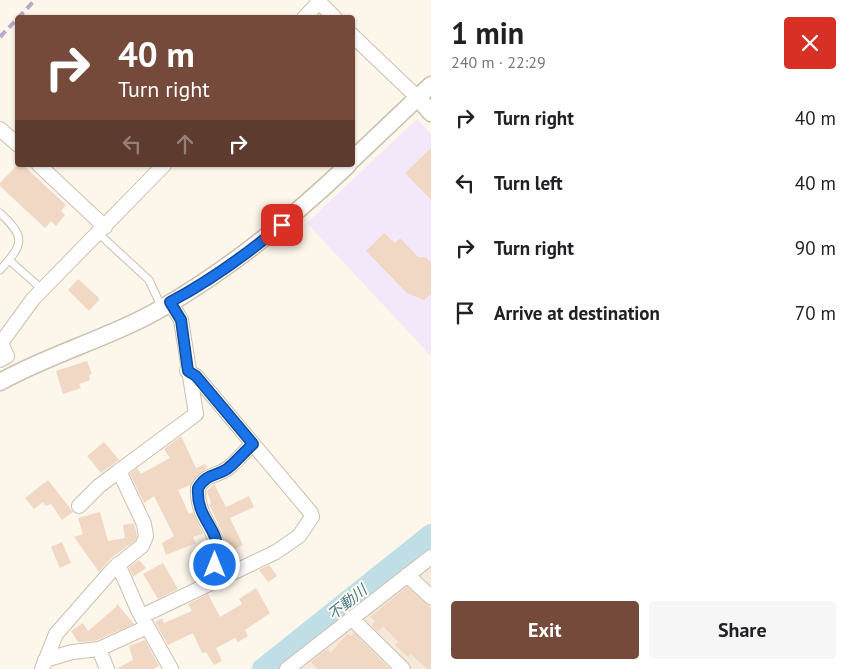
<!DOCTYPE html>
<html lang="en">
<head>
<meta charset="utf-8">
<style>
	body { margin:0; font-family:"PT Sans","Noto Sans JP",sans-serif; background:#f6f6f6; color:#202124; height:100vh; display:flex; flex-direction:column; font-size:19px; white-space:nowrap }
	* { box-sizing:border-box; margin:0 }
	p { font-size:16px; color:#757577 }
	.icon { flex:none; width:28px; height:28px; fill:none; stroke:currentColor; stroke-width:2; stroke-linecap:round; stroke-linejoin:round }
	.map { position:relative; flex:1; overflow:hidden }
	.panel { display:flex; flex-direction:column; background:#fff; width:425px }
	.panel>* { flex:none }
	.hud { position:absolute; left:15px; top:15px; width:340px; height:152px; border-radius:5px; box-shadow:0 1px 4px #0004; background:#764a3b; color:#fff; overflow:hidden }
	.pin { position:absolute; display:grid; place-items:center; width:42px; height:42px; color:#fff; margin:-21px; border-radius:10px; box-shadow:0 2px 8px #0006 }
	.me { position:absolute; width:55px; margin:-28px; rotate:0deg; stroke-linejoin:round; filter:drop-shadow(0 0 4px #0008) }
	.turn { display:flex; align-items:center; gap:18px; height:105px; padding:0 20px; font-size:22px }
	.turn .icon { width:65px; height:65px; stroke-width:2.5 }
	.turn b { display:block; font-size:35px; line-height:42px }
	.lanes { display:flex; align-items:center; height:48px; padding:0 20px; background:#0003; justify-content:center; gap:25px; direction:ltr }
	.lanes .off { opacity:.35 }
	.round { display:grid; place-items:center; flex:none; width:52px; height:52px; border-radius:5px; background:#f6f6f6 }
	.overview { display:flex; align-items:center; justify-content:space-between; height:85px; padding:0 20px }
	h1 { font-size:30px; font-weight:700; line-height:38px }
	.button { display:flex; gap:10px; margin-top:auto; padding:10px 20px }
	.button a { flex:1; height:58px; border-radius:5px; background:#764a3b; color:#fff; font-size:20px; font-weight:700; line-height:58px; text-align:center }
	.button a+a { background:#f6f6f6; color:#202124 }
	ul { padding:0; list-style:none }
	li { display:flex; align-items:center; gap:15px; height:65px; padding:0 20px }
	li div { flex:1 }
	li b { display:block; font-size:19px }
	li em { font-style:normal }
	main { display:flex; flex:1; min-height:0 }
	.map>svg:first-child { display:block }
	.residential { fill:#f4e9da }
	.education { fill:#f3e8f9 }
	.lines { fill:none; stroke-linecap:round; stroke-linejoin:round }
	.river { stroke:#c0dee6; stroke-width:22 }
	.building { fill:#f0d8c4 }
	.service-casing { stroke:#cebfb0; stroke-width:9 }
	.minor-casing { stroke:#cebfb0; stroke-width:16 }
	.tertiary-casing { stroke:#cebfb0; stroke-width:19 }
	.service { stroke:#fff; stroke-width:7 }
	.minor { stroke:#fff; stroke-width:14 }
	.tertiary { stroke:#fff; stroke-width:16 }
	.rail { stroke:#baa9c7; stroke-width:4; stroke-dasharray:8 5; stroke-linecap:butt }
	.route-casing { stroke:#114b97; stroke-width:12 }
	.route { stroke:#1a73e8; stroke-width:9 }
	.labels { text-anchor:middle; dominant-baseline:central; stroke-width:4; stroke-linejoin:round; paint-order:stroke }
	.water-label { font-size:15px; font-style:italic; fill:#487b89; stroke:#fefaf2 }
</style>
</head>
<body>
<main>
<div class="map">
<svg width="431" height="669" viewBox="0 0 431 669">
	<rect width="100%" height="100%" fill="#fcf6eb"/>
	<path class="residential" d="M431 546V669H271Z"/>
	<path class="education" d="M417 119 431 134V356L307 223Z"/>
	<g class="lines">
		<path class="river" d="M263 669 431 535"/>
	</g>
	<path class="building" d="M431 148V200L405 173Z
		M18 164 23 165 66 205 61 211 65 215 56 226 51 221 45 228 0 186V183Z
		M384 233 395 243 400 238 418 257H425L431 262V294L424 300 407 293 366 251Z
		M78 279 100 299 89 311 68 290Z
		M87 361 92 374 89 375 90 380 79 384 81 388 63 394 56 371Z
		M181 436 196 468 205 464 207 468 199 474 190 485 178 490 189 514 193 512 203 534 193 537 196 543 166 555 162 543 174 536 154 496 144 503 130 474 137 468 141 474 170 458 164 449Z
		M104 442 119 460 101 473 87 456Z
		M48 480 73 512 62 520 51 504 46 506 43 502 34 509 25 498Z
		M214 484 226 507 249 496 254 507 230 518 243 545 227 554 223 534 209 504 211 503 207 491Z
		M100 512 108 541 125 538 123 525 134 523 137 535 135 541 111 558 99 572 74 537 83 534 78 518Z
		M62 542 71 563 60 568 51 547Z
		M139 560 146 568 133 577 129 567Z
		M163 563 178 589 158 599 143 574Z
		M269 565 277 576 268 582 259 570Z
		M407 587 431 608V669H427L411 654 408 657 395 645 398 642 383 626 378 632 372 626 375 621 370 617Z
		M256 588 270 613 245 630 248 636 238 642 235 638 216 648 222 661 214 665 206 652 202 653 193 633 168 645 155 622 162 618 164 623 192 611 188 604 208 594 220 617 242 604 239 599Z
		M117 604 134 624 95 641 78 642 71 631 83 623 88 631 117 606Z
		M354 633 390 669H317L311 662 327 649 331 653 347 634 351 636Z
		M145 640 159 666 153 669H116L133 660 129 646Z"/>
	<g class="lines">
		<g class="service-casing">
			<path id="service" d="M0 213C26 237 24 244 0 270
				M99 234 149 280 162 308
				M9 260 43 290"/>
		</g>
		<g class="minor-casing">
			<path id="minor" d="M317 0 335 18
				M304 18 319 2
				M352 35 418 98
				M0 129 18 145
				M39 165 105 227
				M0 360 7 356 1 343 33 299 164 165
				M79 506 99 486 119 471
				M118 564 138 610 171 669
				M407 575 431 597
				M211 582C214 572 218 561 218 551 218 531 196 517 198 488 207 473 215 477 227 469 236 462 244 452 253 444
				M142 616 276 552 299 536 312 517 311 513 196 376 187 371
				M351 618 403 669
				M99 649 107 669
				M45 660 72 652 99 649 147 627
				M42 669 56 634 114 568 142 546 146 536 144 524 119 471 196 414 181 320 170 302
				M287 669 431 557"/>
		</g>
		<g class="tertiary-casing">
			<path id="tertiary" d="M418 98 431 113
				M352 160 431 85
				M0 382C52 353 110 338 162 308 231 268 290 220 348 165"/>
		</g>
		<use href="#service" class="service"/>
		<use href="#minor" class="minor"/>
		<use href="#tertiary" class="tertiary"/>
		<path class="rail" d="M18 18 35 0
			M0 37 18 18"/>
	</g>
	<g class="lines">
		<g class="route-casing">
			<path id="route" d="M215 565C217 560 219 554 218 549 216 526 196 517 198 488 207 473 215 477 227 469 236 462 244 452 253 444L196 376 188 371 181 320 170 302C210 281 247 254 282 225"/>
		</g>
		<use href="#route" class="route"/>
	</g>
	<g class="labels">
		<g class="water-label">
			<text transform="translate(347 602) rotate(-39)">不動川</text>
		</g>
	</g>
</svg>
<div class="pin" style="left:282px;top:225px;background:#d93025"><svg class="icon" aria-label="arrive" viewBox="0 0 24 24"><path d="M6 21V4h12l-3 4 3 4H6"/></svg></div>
<svg class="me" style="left:215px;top:565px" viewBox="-20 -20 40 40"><circle r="17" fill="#1a73e8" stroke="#fff" stroke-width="3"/><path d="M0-11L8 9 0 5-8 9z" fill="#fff"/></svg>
<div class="hud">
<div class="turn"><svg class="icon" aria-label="right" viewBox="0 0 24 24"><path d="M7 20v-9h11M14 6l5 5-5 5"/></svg><div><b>40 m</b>Turn right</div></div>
<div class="lanes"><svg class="icon off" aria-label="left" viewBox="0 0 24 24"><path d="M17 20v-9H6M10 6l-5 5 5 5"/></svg><svg class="icon off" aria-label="ahead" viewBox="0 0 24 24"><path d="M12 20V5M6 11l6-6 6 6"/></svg><svg class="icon" aria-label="right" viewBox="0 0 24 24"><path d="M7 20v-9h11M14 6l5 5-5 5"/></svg></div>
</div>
</div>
<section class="panel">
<div class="overview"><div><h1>1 min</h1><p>240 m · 22:29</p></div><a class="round" style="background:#d93025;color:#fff"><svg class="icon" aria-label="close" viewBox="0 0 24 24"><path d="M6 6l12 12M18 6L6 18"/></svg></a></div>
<ul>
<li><svg class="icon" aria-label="right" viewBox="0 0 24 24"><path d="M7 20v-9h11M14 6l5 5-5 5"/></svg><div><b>Turn right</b></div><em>40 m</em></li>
<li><svg class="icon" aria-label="left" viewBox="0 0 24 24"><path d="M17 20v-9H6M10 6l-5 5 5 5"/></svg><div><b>Turn left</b></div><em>40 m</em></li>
<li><svg class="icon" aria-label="right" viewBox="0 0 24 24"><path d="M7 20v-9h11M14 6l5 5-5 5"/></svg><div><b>Turn right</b></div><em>90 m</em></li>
<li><svg class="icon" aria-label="arrive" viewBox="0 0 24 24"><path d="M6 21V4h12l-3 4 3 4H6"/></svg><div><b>Arrive at destination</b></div><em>70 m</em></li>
</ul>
<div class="button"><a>Exit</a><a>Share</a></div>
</section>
</main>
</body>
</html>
